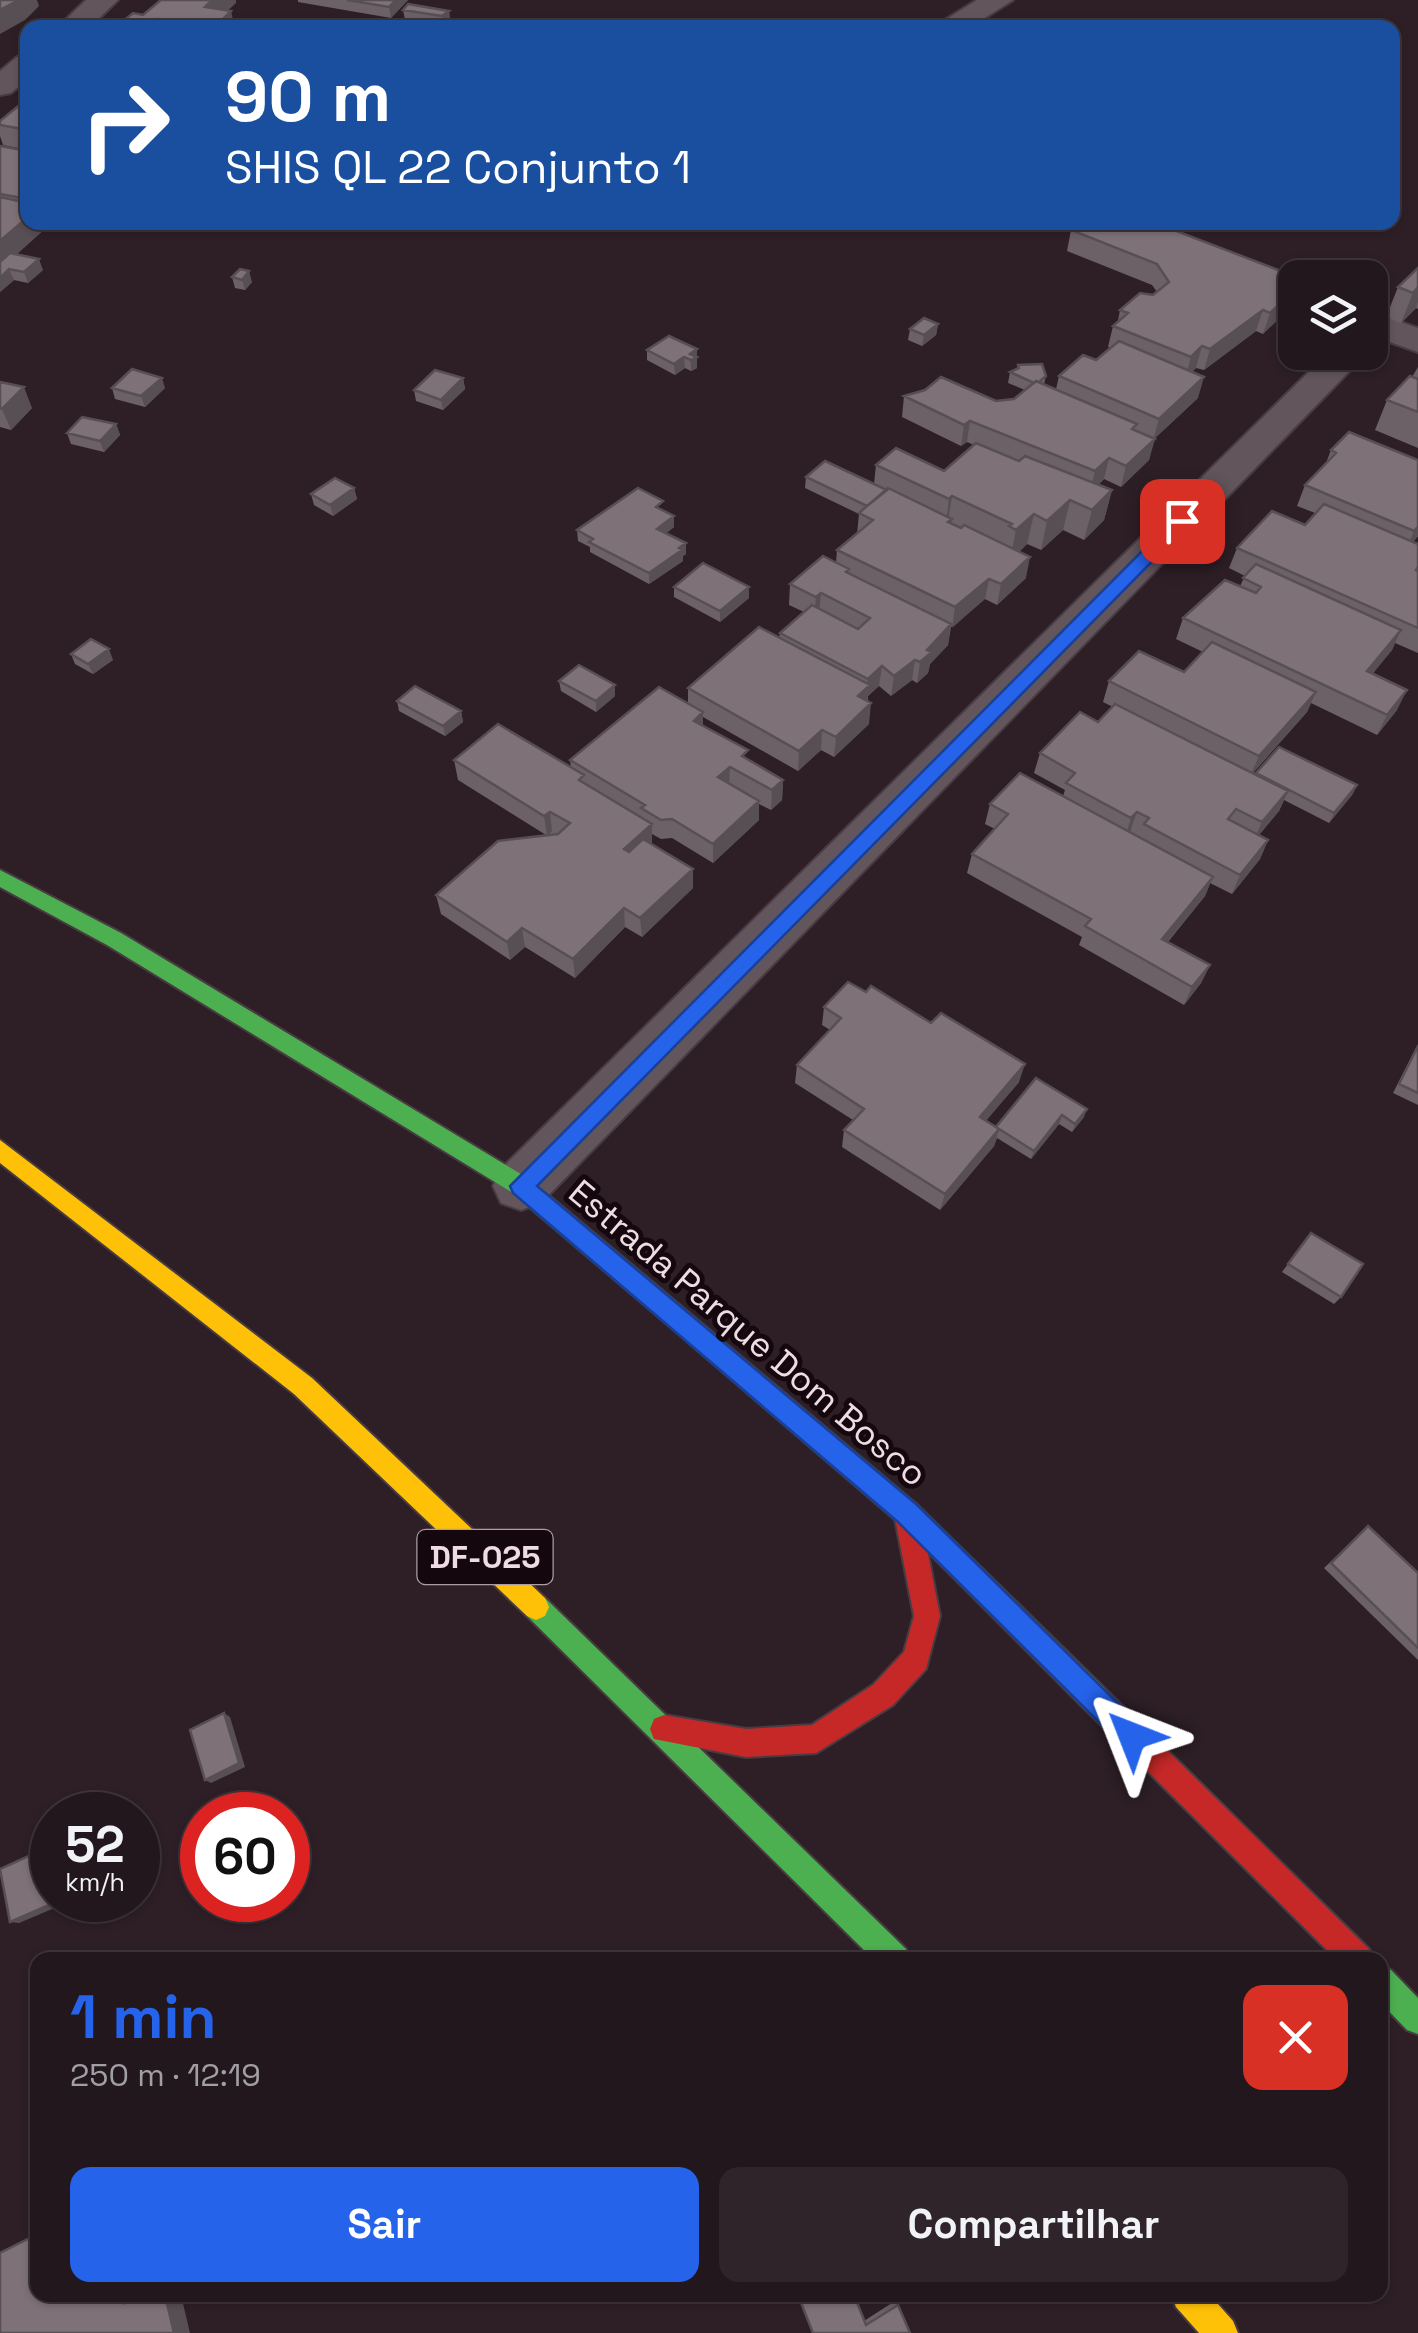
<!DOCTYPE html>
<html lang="pt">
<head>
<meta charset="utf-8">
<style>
	body { margin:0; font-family:"Space Grotesk",sans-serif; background:#2e242a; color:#f1f3f6; height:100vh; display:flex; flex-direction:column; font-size:38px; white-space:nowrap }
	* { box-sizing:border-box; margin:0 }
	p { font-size:32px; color:#a29fa4 }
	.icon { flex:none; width:55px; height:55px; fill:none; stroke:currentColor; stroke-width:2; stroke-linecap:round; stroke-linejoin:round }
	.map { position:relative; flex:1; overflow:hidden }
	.panel { position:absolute; left:30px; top:1952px; width:1358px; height:350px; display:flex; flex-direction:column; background:#22171d; border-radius:20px; box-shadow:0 2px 8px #0004,0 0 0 2px #3f363b }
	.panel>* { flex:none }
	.banner { position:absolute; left:20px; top:20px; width:1380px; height:210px; border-radius:20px; box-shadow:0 2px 8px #0004,0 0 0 2px #3f363b; background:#1a4fa0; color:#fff; overflow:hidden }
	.buttons { position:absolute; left:1278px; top:260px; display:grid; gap:20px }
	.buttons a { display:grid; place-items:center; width:110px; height:110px; border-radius:20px; background:#22171d; box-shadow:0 2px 8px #0004,0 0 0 2px #3f363b; font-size:50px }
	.speed { position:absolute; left:30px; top:1792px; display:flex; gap:20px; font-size:50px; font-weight:700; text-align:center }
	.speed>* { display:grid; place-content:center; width:130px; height:130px; border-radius:50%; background:#22171d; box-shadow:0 2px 8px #0004,0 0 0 2px #3f363b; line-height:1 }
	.speed small { font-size:25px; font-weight:400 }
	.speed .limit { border:15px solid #d22; background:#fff; color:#111 }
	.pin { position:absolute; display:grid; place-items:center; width:85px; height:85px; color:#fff; margin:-42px; border-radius:20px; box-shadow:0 5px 15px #0006 }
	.me { position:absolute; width:110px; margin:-55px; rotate:315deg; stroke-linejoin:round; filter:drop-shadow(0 0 8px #0008) }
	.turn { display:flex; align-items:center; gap:35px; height:210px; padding:0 40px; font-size:45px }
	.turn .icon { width:130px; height:130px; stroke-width:2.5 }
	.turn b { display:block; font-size:70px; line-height:85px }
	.round { display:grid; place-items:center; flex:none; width:105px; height:105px; border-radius:20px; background:#2e242a }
	.headline { display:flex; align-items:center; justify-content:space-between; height:170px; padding:0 40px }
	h1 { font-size:60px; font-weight:600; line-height:75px; color:#2563eb }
	.action { display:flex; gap:20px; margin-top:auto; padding:20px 40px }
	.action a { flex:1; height:115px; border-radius:20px; background:#2563eb; color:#fff; font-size:40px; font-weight:600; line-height:115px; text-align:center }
	.action a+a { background:#2e242a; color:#f1f3f6 }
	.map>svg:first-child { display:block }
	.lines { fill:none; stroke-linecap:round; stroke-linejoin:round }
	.street-casing { stroke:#483c42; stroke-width:4 }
	.fast-casing { stroke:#483c42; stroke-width:4 }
	.slow-casing { stroke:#483c42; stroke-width:4 }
	.jam-casing { stroke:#483c42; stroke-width:4 }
	.street { fill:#62565c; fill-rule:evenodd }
	.fast { fill:#4caf50; fill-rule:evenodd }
	.slow { fill:#ffc107; fill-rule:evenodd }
	.jam { fill:#c62828; fill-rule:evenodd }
	.wall { fill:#6c6167 }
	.shaded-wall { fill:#584f54 }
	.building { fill:#7e7178; stroke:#584f54; stroke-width:2.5; fill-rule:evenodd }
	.route { fill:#2563eb; stroke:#184099; stroke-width:2.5 }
	.labels { text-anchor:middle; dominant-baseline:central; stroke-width:10; stroke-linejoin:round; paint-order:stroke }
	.shield { fill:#14080e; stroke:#ad9ca4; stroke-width:2.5 }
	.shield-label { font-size:32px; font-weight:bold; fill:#eedbe4 }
	.street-label { font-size:35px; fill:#eedbe4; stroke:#14080e }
</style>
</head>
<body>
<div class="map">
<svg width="1418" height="2333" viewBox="0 0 1418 2333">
	<rect width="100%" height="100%" fill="#2e1f27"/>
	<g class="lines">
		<g class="street-casing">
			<path id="street" d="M86 0H118L89 28H57Z
				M977 0H1013L969 28H932Z
				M28 54V79L11 93 0 95V71L17 57Z
				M1370 311 1418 328V352L1370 335Z
				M1329 352H1368L541 1203 521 1210 501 1203 493 1186 501 1169Z"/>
		</g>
		<g class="fast-casing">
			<path id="fast" d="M0 870 121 933 529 1179 689 1313 693 1321 689 1329 681 1332 673 1329 513 1193 107 945 0 887Z
				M536 1594 545 1598 906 1949 910 1960H874L527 1616 523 1607 527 1598Z
				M1380 1966 1391 1970 1418 1998V2034L1407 2030 1380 2002Z"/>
		</g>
		<g class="slow-casing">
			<path id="slow" d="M0 1140 312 1378 545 1598 549 1607 545 1616 536 1620 527 1616 294 1394 0 1163Z
				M681 1310 689 1313 916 1504 1105 1689 1109 1699 1105 1709 1095 1713 1085 1709 898 1522 673 1329 669 1321 673 1313Z
				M1172 2295H1210L1233 2321 1238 2333H1199L1176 2307Z"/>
		</g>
		<g class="jam-casing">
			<path id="jam" d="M907 1500 916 1504 920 1513 940 1616 926 1669 893 1705 816 1753 746 1757 654 1739 650 1729 654 1719 664 1715 746 1729 812 1725 873 1685 904 1652 914 1616 894 1513 898 1504Z
				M1095 1685 1105 1689 1369 1949 1373 1960H1337L1085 1709 1081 1699 1085 1689Z"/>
		</g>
		<use href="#street" class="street"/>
		<use href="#fast" class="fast"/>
		<use href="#slow" class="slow"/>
		<use href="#jam" class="jam"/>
	</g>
	<path class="wall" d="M298 0H408L391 18 298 2Z
		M403 10 449 11 450 21 444 26 405 20Z
		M28 98V150L3 145 0 136V121Z
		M0 146 28 151V222L48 226 17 254 43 270 28 283 14 280 0 292Z
		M57 222H92L86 228Z
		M1071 230 1299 278 1263 334 1256 331 1204 370 1196 368 1192 372 1198 398 1154 439 1149 460 1121 487 1104 479 1098 485 1112 490 1104 520 1084 540 1063 530 1041 550 1027 544 1019 552 1026 578 997 605 985 599 951 627 948 645 930 664 928 673 917 683 912 680 891 696 879 686 868 696 869 724 834 757 821 750 798 771 703 717V726L747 760 783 780 782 800 771 810 759 804V820L713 863 672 838 661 839 652 834V844L693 869V888L642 937 625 927 575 978 525 947 510 960 441 914 436 895 546 835 458 780 454 760 571 768 570 760 688 703V688L779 638 780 633 804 612 789 605 790 584 836 563 837 550 857 534 859 514 805 488 806 477 874 484 876 465 944 471 974 445 967 442 961 446 902 417 904 396 996 401 1014 399 1025 390 1008 383 1010 372 1017 369 1018 365 1046 376 1044 384 1056 389 1059 376 1096 360 1111 348 1108 347 1113 326 1118 321 1120 310 1157 292 1152 285 1067 251Z
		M1418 268V309L1416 308 1401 323 1386 317 1398 287Z
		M232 277 252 282 245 290 235 288Z
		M938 324 936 335 922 346 908 340 910 329Z
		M697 349V368L691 371 685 368 675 375 647 360V350Z
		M1418 367V448L1375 430 1387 400 1412 377Z
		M463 378 465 389 443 410 416 401 414 390Z
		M0 382 32 408 11 430 0 427Z
		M112 388H165L145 407 115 399Z
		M116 424 120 435 104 452 71 444 67 433Z
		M1349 432 1418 536 1413 542 1418 544V653L1395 643 1392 650 1372 674 1397 710 1377 735 1311 703 1307 712 1253 773 1357 785 1352 795 1329 823 1284 800 1279 811 1259 835 1268 840 1260 859 1232 894 1210 883 1205 896 1168 942 1210 965 1201 983 1184 1005 1079 945 1082 937 967 873 972 854 995 829 985 824 990 804 1063 796 1065 790 1034 773 1040 753 1098 722 1113 707 1103 702 1109 681 1184 672 1203 652 1176 639 1183 618 1240 586 1245 576 1229 568 1237 548 1305 525 1315 513 1297 506 1305 485 1326 463 1331 450Z
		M354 488 357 499 333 516 314 505 311 494Z
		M664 511 674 516V527L666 533 686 554 683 556V561L649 584 590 552V547L578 541 577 530Z
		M674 587 749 598 720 622 674 597Z
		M71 654 113 660 93 674 75 664Z
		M559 681 615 685V696L596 712 561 691Z
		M397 701 461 711 463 722 445 736 399 711Z
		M824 1007 1019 1082 986 1120 996 1127 1036 1078 1084 1117 1072 1132 1059 1124 1031 1159 997 1138 994 1146 940 1210 842 1147 844 1130 853 1120 795 1083 797 1065 830 1030 822 1025Z
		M1418 1044V1105L1393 1093Z
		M1311 1233 1341 1297 1334 1304 1282 1272Z
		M1368 1526 1418 1573V1660L1324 1568Z
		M895 2301 910 2333H813L864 2321Z"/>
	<path class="shaded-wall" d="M19 0H37L39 6 25 20 0 34V10Z
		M212 0H236V3L210 27 205 7Z
		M396 0H408L391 18 389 7Z
		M231 11 235 28H218L224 18Z
		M449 11 450 21 444 26 442 16Z
		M28 217V222H47L48 226 0 269V241Z
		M39 259 43 270 28 283 24 272Z
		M9 269 14 280 0 292V278Z
		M249 271 252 282 245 290 242 280Z
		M1418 287V302L1416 308 1401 323 1413 293Z
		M1295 290V304L1263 334 1270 313Z
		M1263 310 1256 331 1204 370 1210 349Z
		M938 324 936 335 922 346 924 335Z
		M1202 346 1196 368 1185 378 1191 357Z
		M697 349V368L691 371 690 354Z
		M684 357 685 368 675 375 674 364Z
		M1204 377 1198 398 1153 440 1159 419Z
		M162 378 165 388 145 407 141 396Z
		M463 378 465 389 443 410 441 400Z
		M24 387 32 408 11 430 2 409Z
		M970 421 967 442 961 446 964 425Z
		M116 424 120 435 104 452 100 441Z
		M1155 439 1149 460 1121 487 1126 466Z
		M1109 458 1104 479 1090 492 1095 471Z
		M354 488 357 499 333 516 330 505Z
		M1112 490 1104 520 1084 540 1092 510Z
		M952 496 948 522 952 519 948 540 945 529 949 499Z
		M1070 501 1063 530 1041 550 1047 521Z
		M1034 514 1027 544 1010 560 1016 530Z
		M674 516V527L658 540 657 529Z
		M1418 527V536L1405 552 1414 531Z
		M686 543V554L683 556V561L649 584V573Z
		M1030 557 1026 578 997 605 1001 584Z
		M989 579 985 599 952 628 955 607Z
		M749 587V598L720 622V611Z
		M821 593 819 614 814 618 816 597Z
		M951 624 948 645 930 664 928 673 917 683 920 662 927 650Z
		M1401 630 1392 650 1358 692 1367 671Z
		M109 649 113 660 93 674 88 664Z
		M915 660 912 680 891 696 894 676Z
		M882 666 879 686 868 696 867 705 858 696 866 688 868 679Z
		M615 685V696L596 712V701Z
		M1407 690 1397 710 1377 735 1387 715Z
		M1316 692 1307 712 1250 776 1259 756Z
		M871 703 869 724 834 757 836 737Z
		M461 711 463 722 445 736 443 726Z
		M703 712V732L694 721Z
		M822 730 821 750 798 771 799 751Z
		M730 767 729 787 718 777Z
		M783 780 782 800 771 810 772 790Z
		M1357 785 1352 795 1329 823 1334 813Z
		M1288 791 1279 811 1253 842 1262 822Z
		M759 801V820L713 863V844Z
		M550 812 552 831 547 836 544 816Z
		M1137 812 1130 832 1125 837 1131 818Z
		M652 824V843L625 868 624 849Z
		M1268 840 1260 859 1232 894 1240 875Z
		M693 869V888L642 937 640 918Z
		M1213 877 1205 896 1155 957 1162 939Z
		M624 908 625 927 575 978 573 959Z
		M522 928 525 947 510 960 507 942Z
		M1210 965 1201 983 1184 1005 1192 987Z
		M1025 1064 1019 1082 975 1134 980 1117Z
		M1087 1109 1084 1117 1072 1132 1075 1124Z
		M1062 1115 1059 1124 1031 1159 1034 1151Z
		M999 1129 994 1146 940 1210 945 1194Z
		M224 1713 230 1717 245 1767 211 1783 205 1780Z
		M44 1849 52 1852V1887Z
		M55 1900H63L64 1904 19 1923 10 1922Z
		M123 2295H140L124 2303Z
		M165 2295H181L190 2333H174Z"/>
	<path class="building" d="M0 0H19L0 10Z
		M161 0H212L205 7 231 11 224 18H228L218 28H105L113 21 122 22 133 13 143 15ZM158 19 165 21 160 25 152 24Z
		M347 0H396L389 7Z
		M408 4 449 11 442 16 403 10Z
		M28 98V130L0 125V121Z
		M0 146 28 151V199L0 194Z
		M0 197 28 203V217L0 241Z
		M1081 222H1153L1299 278H1295V290L1270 313 1263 310 1210 349 1202 346 1191 357 1113 326 1128 313 1120 310 1140 293 1153 295 1169 282 1157 264 1071 230Z
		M10 253 39 259 24 272 9 269 0 278V262Z
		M1418 268V287L1413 293 1398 287Z
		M240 269 249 271 242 280 232 277Z
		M924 318 938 324 924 335 910 329Z
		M669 336 697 349 690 354 697 357 691 360 684 357 674 364 647 350Z
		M1119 341 1204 377 1159 419 1059 376 1083 355 1096 360Z
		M1042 364 1046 376 1039 382 1036 381 1034 383 1010 372 1019 368 1018 365Z
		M132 369 162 378 141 396 112 388Z
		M435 370 463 378 441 400 414 390Z
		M1410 376 1418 379V412L1387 400Z
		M941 377 996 401 1014 399 1036 381 1137 424 1132 429 1155 439 1126 466 1109 458 1095 471 970 421 964 425 904 396 925 390Z
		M0 382 24 387 2 409 0 408Z
		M82 417 116 424 100 441 67 433Z
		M1349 432 1418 460V527L1414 531 1305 485 1336 453 1331 450Z
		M976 443 1019 461 1025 456 1112 490 1092 510 1070 500 1047 521 1034 514 1016 530 1009 526 1012 524 952 496 949 499 876 465 896 448 944 471Z
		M825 461 887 490 867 506 806 477Z
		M335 478 354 488 330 505 311 494Z
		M638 488 663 501 656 507 674 516 657 529 686 543 679 548 682 550 649 573 589 542 593 539 577 530Z
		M888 488 952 519 948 522 961 528 964 525 1030 557 1001 584 989 579 955 607 837 550 873 520 859 513Z
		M1324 504 1418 544V567L1416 570 1418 571V628L1237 548 1272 511 1305 525Z
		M823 556 849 569 846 572 951 624 927 650 932 652 920 662 915 660 894 676 882 666 868 679 780 633 812 605 858 629 870 618 821 593 816 597 790 584Z
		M703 563 749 587 720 611 674 587Z
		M1256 564 1401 630 1367 671 1407 690 1387 715 1183 618 1225 580 1256 593 1261 587 1243 578Z
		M759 627 870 685 858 696 871 703 836 737 822 730 799 751 688 688Z
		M91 639 109 649 88 664 71 654Z
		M1212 642 1316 692 1259 756 1109 681 1139 651 1184 672Z
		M579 665 615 685 596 701 559 681Z
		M415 686 461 711 443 726 397 701Z
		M659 687 703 712 694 721 748 750 742 756 783 780 772 790 730 767 718 777 759 801 713 844 672 819 661 820 641 808 645 805 570 760Z
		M1115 704 1288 791 1262 822 1236 809 1228 819 1268 840 1240 875 1144 824 1149 818 1137 812 1131 818 1066 783 1075 773 1040 753 1080 712 1098 722Z
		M498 724 584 775 579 780 652 824 624 849 629 852 643 839 693 869 640 918 624 908 573 959 522 928 507 942 436 895 498 841 558 834 570 823 550 812 544 816 454 760Z
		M1279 747 1357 785 1334 813 1256 773Z
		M1020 773 1213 877 1162 939 1210 965 1192 987 1085 926 1091 919 972 854 1008 814 990 804Z
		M848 982 866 992 871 986 931 1023 941 1013 1025 1064 980 1117 999 1129 945 1194 844 1130 864 1109 797 1065 841 1018 824 1007Z
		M1418 1046V1093L1399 1084Z
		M1036 1078 1087 1109 1075 1124 1062 1115 1034 1151 996 1127Z
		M1311 1233 1363 1264 1341 1297 1288 1264Z
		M1368 1526 1418 1573V1648L1331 1563Z
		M224 1713 239 1763 205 1780 190 1730Z
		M44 1849 52 1887V1900H55L56 1902 10 1922 0 1869Z
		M38 2234V2295H123L124 2303 139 2295H165L174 2333H0V2253Z
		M798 2295H854L866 2325 898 2305 910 2333H813Z"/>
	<path class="route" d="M1182 516 1191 521 1188 525 537 1186 916 1504 1142 1727 1147 1736 1142 1746 1132 1751 1123 1746 898 1522 513 1193 510 1186 1176 517Z"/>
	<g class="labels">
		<rect class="shield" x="417.5" y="1530" width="135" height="54" rx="8"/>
		<g class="shield-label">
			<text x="485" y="1557">DF-025</text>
		</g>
		<g class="street-label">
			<text transform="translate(748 1333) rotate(40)">Estrada Parque Dom Bosco</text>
		</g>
	</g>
</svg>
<div class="buttons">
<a><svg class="icon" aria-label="layers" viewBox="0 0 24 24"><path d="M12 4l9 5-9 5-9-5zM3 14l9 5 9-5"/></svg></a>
</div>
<div class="speed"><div>52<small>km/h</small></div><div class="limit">60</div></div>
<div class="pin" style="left:1182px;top:521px;background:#d93025"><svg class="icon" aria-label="arrive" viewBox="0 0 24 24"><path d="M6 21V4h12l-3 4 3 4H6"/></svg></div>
<svg class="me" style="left:1132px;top:1736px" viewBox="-20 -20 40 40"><path d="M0-17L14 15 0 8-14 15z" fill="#2563eb" stroke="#fff" stroke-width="4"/></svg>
<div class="banner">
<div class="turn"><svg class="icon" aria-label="right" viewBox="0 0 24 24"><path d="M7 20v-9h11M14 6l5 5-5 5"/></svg><div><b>90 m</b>SHIS QL 22 Conjunto 1</div></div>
</div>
<section class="panel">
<div class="headline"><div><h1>1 min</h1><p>250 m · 12:19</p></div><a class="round" style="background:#d93025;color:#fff"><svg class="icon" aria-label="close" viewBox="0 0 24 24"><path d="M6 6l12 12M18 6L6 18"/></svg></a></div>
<div class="action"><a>Sair</a><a>Compartilhar</a></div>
</section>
</div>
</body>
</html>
